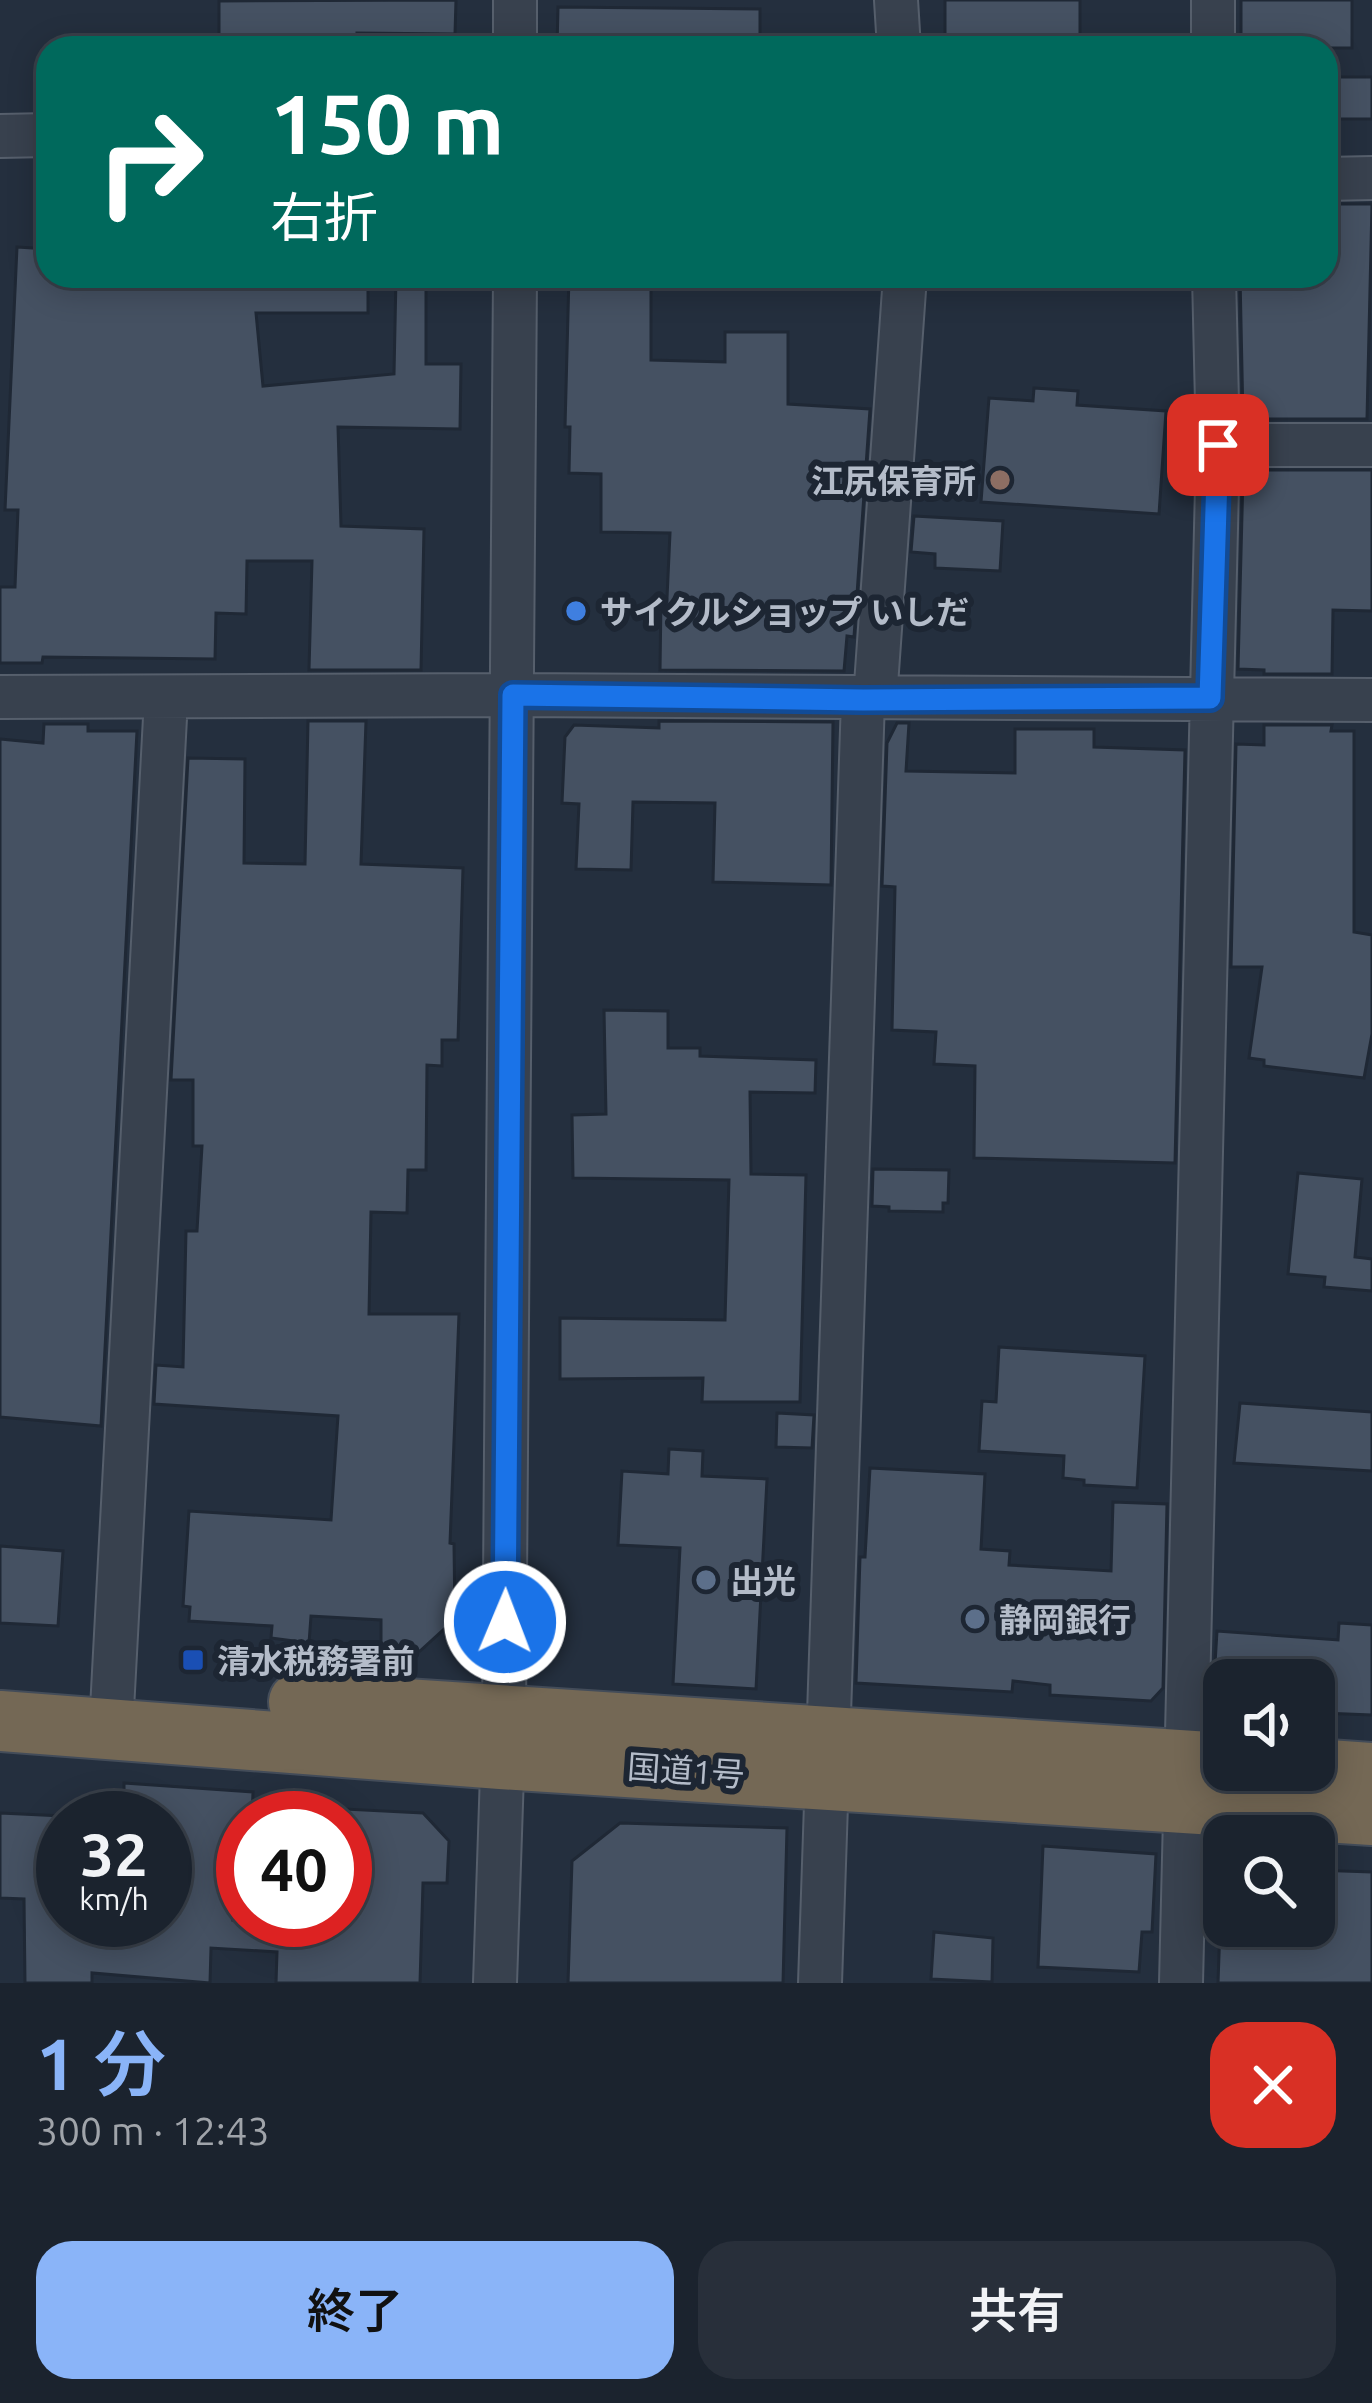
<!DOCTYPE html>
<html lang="ja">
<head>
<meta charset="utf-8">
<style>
	body { margin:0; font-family:Ubuntu,"Noto Sans JP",sans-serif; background:#282f3a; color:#f1f3f6; height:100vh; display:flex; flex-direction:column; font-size:45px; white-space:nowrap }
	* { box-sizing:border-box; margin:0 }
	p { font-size:39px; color:#a0a4aa }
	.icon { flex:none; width:66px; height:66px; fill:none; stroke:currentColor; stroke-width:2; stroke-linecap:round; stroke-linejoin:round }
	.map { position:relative; height:1983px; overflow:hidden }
	.side { display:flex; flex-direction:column; background:#1b232e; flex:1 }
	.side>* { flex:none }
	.banner { position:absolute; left:36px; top:36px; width:1302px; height:252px; border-radius:36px; box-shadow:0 6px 30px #0003,0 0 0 3px #39404a; background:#00695c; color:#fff; overflow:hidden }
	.fabs { position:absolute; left:1203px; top:1659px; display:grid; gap:24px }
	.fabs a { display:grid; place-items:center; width:132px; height:132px; border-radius:24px; background:#1b232e; box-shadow:0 6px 30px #0003,0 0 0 3px #39404a; font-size:60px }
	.speed { position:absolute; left:36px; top:1791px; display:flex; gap:24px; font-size:60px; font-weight:700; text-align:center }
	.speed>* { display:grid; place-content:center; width:156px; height:156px; border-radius:50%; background:#1b232e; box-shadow:0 6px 30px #0003,0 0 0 3px #39404a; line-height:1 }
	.speed small { font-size:30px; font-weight:400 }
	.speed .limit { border:18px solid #d22; background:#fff; color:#111 }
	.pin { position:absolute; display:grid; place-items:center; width:102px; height:102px; color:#fff; margin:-51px; border-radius:24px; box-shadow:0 6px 18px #0006 }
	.me { position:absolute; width:132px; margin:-66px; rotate:1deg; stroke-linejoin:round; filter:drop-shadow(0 0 9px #0008) }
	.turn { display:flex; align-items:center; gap:42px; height:252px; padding:0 36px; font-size:54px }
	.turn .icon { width:156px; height:156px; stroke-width:2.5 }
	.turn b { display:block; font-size:84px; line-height:102px }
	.round { display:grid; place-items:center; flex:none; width:126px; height:126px; border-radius:36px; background:#282f3a }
	.overview { display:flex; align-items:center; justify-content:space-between; height:204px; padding:0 36px }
	h1 { font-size:72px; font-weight:600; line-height:90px; color:#8ab4f8 }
	.button { display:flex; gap:24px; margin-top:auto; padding:24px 36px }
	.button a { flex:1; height:138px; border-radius:36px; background:#8ab4f8; color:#111; font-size:48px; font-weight:600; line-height:138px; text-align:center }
	.button a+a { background:#282f3a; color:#f1f3f6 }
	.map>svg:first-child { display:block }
	.building { fill:#455162; stroke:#1f2835; stroke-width:3 }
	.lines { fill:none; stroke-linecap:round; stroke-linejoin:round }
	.minor-casing { stroke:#565f6c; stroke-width:46 }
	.highway-casing { stroke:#434c59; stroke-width:64 }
	.minor { stroke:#38414e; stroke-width:42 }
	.highway { stroke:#746855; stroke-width:60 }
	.route-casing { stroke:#114b97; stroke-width:30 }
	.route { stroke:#1a73e8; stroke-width:21 }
	.education-dot { fill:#8d6e63; stroke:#1d2633; stroke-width:4.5 }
	.shop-dot { fill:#3f7fe0; stroke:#1d2633; stroke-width:4.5 }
	.service-dot { fill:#5c6f8a; stroke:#1d2633; stroke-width:4.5 }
	.transit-dot { fill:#1a4fb4; stroke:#1d2633; stroke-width:4.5 }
	.labels { text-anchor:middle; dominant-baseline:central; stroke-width:12; stroke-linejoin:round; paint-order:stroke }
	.poi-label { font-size:33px; font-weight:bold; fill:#b4bcc9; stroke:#1d2633; text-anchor:start }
	.street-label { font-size:33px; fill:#b4bcc9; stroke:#1d2633 }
</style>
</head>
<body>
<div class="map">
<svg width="1372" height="1983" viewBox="0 0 1372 1983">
	<rect width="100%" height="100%" fill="#242f3e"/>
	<path class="building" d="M456 0 455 34 357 33V48H219V1Z
		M945 0H1080V48H945Z
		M1241 0H1352V48H1241Z
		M558 7 760 9V48H557Z
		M1326 77H1372V119H1326Z
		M1326 204H1372L1367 419H1243L1240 276H1326Z
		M17 247 48 249V276H368V313H256L263 386 394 374 396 277H426V364H461L460 429 338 427 341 526 424 529 421 670H309L312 561H247L246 614 216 613 215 659 43 657 42 663H0V587H15L18 510H5Z
		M569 276H651V360L725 362V332H788V404L870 409 854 637 847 636 844 671 660 670 661 598H667L670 533 601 532V474L569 473 570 427H565Z
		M1034 388 1078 391 1077 405 1166 411 1159 514 981 502 989 398 1033 401Z
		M1247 470H1372V611L1333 610 1332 674H1264V670L1238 669 1243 475Z
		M914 516 1003 521 1000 571 935 568V554L911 552Z
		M308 721H366L361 864 463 868 458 1040H442V1066L427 1065 426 1170H408L407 1213 371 1212 369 1314H459L450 1543 454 1544 455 1619 420 1651H381V1620L311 1616 309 1643 271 1638 272 1626 189 1621 190 1607 183 1606 189 1511 331 1520 338 1416 154 1404 156 1365 183 1367 186 1231H197L202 1146H193V1080H171L188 758 245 759 244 863 305 864Z
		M659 721 833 722 831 885 713 882 715 803 633 802 631 870 576 869 579 804 562 803 565 737 574 725 659 728Z
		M897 723H909L906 771 1015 773V729H1094V747L1185 750 1175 1163 974 1158 975 1066 934 1064 936 1032 892 1030 895 887 882 886 887 743Z
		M44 724H88V731H137L101 1426 0 1417V739L43 743Z
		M1264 725H1332L1331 731H1354V932L1372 935V1034L1364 1078 1264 1066V1060L1249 1058 1262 967H1231L1236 744 1264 745Z
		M604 1010 668 1011V1048H700V1056L816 1060 815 1093 750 1092 751 1174 806 1175 800 1402H702L703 1378 560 1379V1318L725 1320 729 1180 573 1178 572 1115 606 1114Z
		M873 1169 949 1170 948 1203H943V1212L889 1211V1207L872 1206Z
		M1298 1173 1362 1179 1355 1257 1372 1259V1291L1324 1287 1325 1277 1288 1274Z
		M999 1347 1145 1356 1137 1488 1084 1485V1480L1063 1478 1064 1456 979 1451 982 1401 996 1402Z
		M1240 1403 1372 1412V1471L1234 1463Z
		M777 1413 814 1415 812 1448 776 1447Z
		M669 1449 703 1451 702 1476 767 1479 756 1689 673 1684 680 1548 618 1545 622 1471 668 1474Z
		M870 1468 985 1474 981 1549 1010 1551 1009 1565 1111 1571 1113 1502 1167 1504 1163 1688 1151 1701 1050 1695V1685L1013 1681 1012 1692 856 1683 860 1557H865Z
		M0 1546 63 1551 58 1626 0 1623Z
		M1339 1623 1372 1625V1715L1322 1713 1324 1680H1214L1217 1631 1338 1640Z
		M124 1783 253 1792 252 1818H240L233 1920H345V1809L423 1813 449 1841 447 1883H423L420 1983H276L277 1952 211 1948 210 1983 92 1973V1983H25L24 1899 0 1898V1813L63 1816V1920H165V1818H124Z
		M620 1823 787 1828 783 1983H568L572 1861Z
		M1043 1846 1156 1854 1152 1932H1142L1139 1972 1038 1967Z
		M1314 1870 1372 1872V1983H1218L1220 1926H1314Z
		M934 1932 993 1938 992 1982 931 1979Z"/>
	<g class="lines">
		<g class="minor-casing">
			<path id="minor" d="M515 0V48
				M896 0 899 48
				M1213 48V0
				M0 136 48 135
				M1326 179 1372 178
				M1218 445H1372
				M0 697 513 695 1372 700
				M875 699 905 276
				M111 1728 166 699
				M495 1983 504 1714 515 276
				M820 1983 863 700
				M1181 1983 1218 445 1214 276"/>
		</g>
		<g class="highway-casing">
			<path id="highway" d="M299 1702 1224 1763
				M0 1721 501 1759 1372 1815
				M1314 1769 1372 1773"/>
		</g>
		<use href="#minor" class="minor"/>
		<use href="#highway" class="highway"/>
	</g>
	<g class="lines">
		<g class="route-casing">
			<path id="route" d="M505 1622 513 695 863 700 1210 698 1218 445"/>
		</g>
		<use href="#route" class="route"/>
	</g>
	<circle class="education-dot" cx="1000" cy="480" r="12"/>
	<circle class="shop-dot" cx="576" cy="611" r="12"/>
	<g class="service-dot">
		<circle cx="706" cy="1580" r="12"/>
		<circle cx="975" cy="1619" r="12"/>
	</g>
	<rect class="transit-dot" x="181" y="1648" width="24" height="24" rx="6"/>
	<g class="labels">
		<g class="poi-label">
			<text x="976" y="480" text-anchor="end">江尻保育所</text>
			<text x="600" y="611">サイクルショップ いしだ</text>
			<text x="730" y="1580">出光</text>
			<text x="999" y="1619">静岡銀行</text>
			<text x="217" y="1660">清水税務署前</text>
		</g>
		<g class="street-label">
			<text transform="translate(686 1770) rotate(4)">国道1号</text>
		</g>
	</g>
</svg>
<div class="fabs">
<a><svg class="icon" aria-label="sound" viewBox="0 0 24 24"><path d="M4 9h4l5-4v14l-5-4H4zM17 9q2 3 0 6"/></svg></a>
<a><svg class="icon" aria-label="search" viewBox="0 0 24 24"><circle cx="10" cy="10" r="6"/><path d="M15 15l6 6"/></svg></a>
</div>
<div class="speed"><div>32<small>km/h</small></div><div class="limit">40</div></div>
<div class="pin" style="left:1218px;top:445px;background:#d93025"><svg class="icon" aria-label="arrive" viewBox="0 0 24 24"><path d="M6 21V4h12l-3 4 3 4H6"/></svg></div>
<svg class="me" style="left:505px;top:1622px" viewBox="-20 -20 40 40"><circle r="17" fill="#1a73e8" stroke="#fff" stroke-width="3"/><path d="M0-11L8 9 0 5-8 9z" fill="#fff"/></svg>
<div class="banner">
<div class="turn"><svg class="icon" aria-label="right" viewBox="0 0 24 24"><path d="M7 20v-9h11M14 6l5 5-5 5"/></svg><div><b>150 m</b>右折</div></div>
</div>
</div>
<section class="side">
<div class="overview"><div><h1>1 分</h1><p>300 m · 12:43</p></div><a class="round" style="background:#d93025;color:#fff"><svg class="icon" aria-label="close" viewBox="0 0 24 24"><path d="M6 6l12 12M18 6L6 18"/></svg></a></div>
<div class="button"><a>終了</a><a>共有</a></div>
</section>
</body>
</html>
